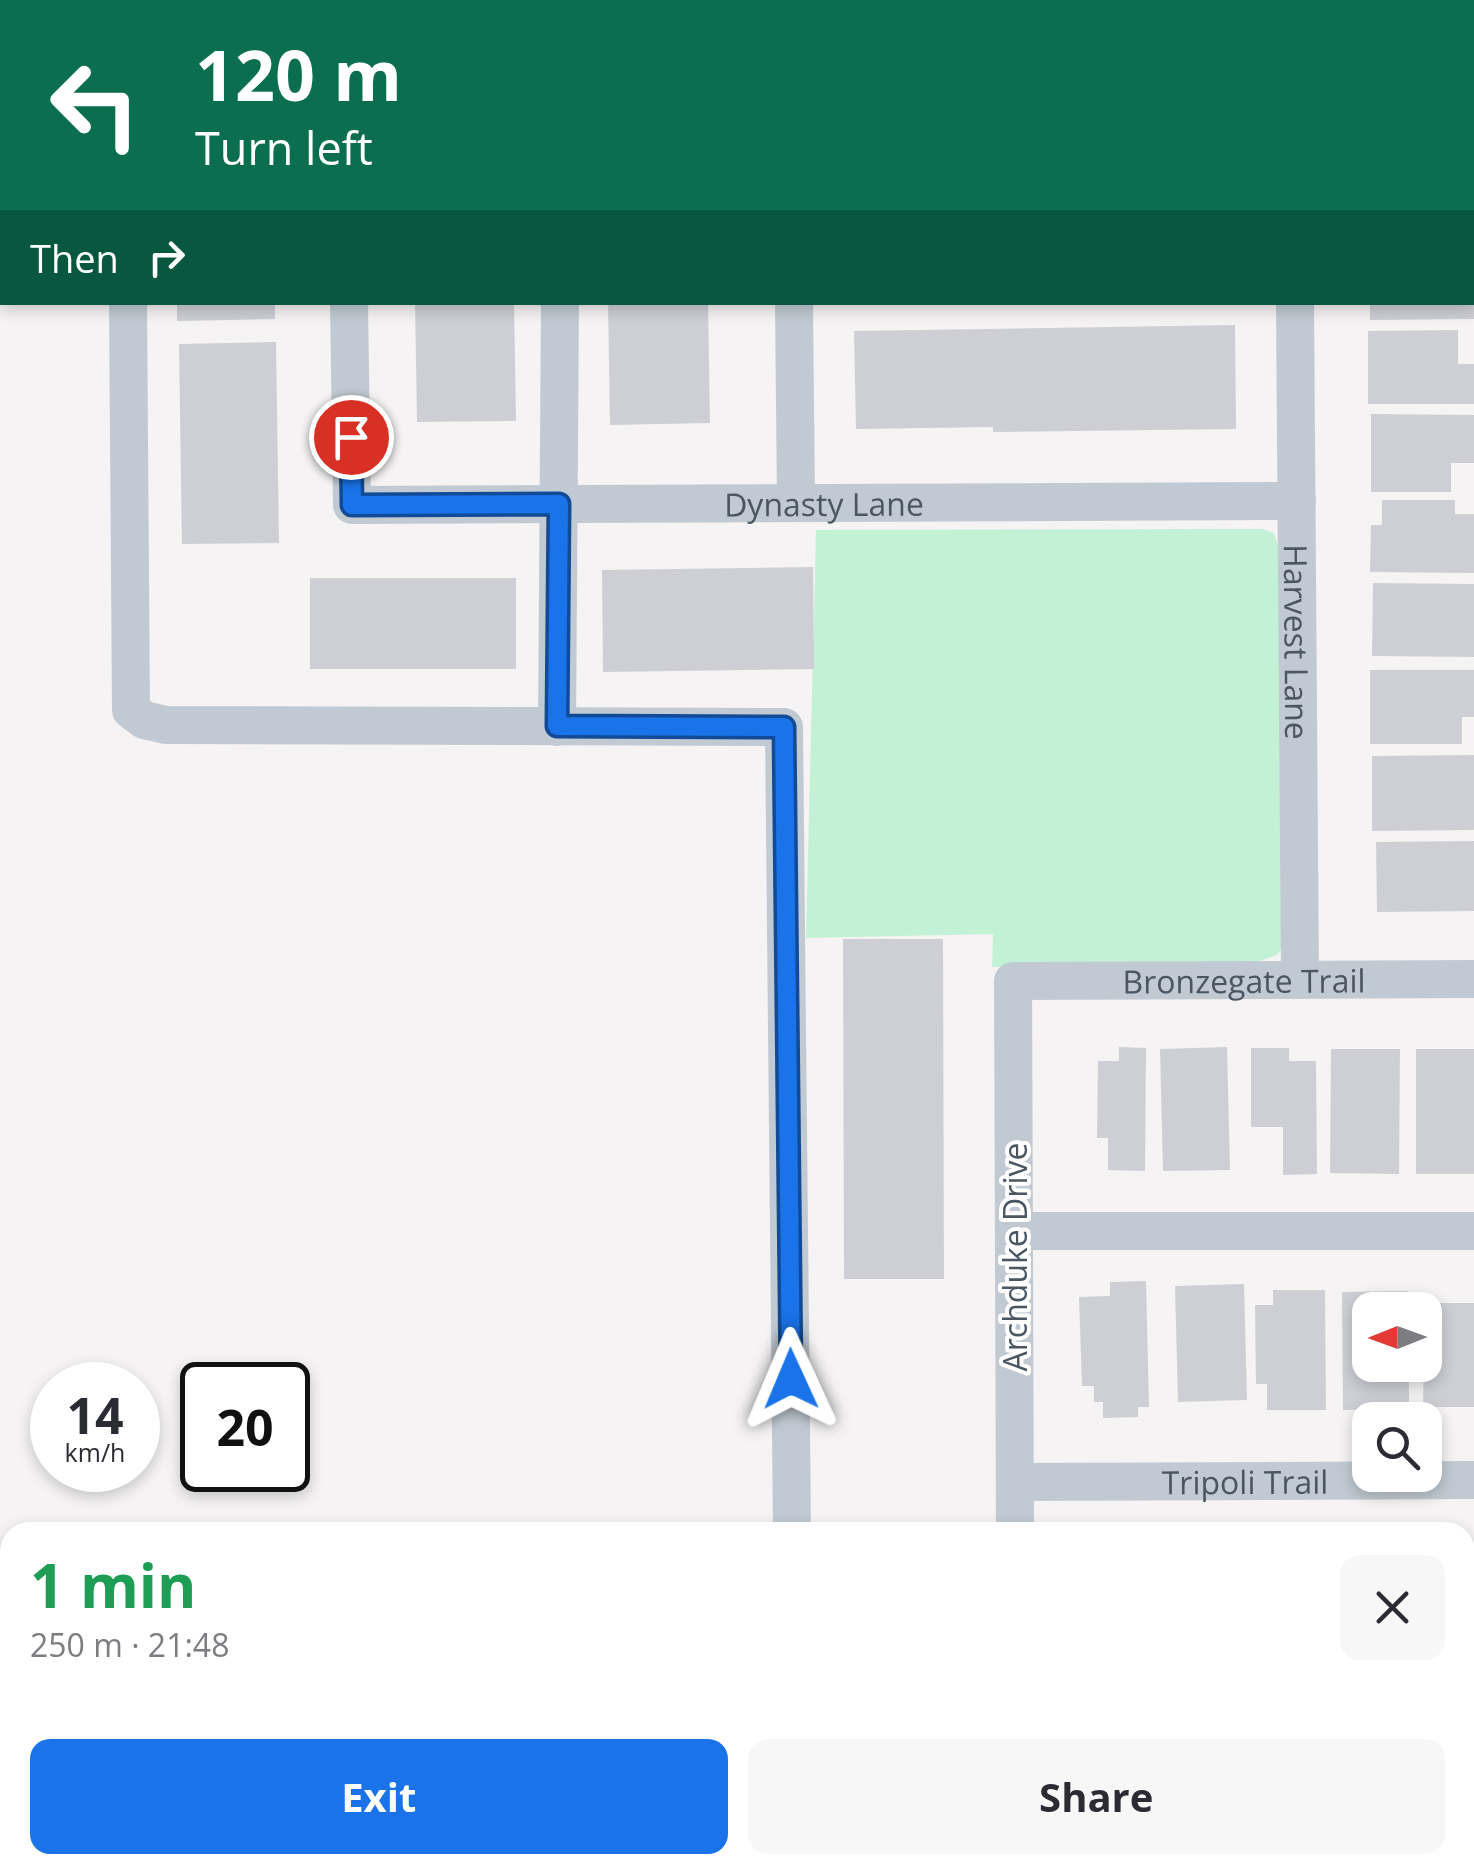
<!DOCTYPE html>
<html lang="en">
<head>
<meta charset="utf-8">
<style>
	body { margin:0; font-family:"Open Sans",sans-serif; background:#f7f7f7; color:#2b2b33; height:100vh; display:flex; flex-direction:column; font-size:38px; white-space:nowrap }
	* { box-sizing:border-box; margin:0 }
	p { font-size:32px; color:#7c7c81 }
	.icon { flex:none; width:55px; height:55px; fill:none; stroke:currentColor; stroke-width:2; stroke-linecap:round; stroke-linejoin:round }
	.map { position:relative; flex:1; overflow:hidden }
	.side { position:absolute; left:0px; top:1522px; width:1475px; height:352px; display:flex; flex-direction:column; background:#fff; border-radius:30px 30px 0 0; box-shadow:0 5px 15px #0003 }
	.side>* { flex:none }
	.banner { position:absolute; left:0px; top:0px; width:1475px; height:305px; box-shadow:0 5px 15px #0003; background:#0b6e4f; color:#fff; overflow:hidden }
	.needle { width:65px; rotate:269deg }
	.tools { position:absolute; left:1352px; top:1292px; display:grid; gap:20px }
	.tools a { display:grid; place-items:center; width:90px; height:90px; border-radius:20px; background:#fff; box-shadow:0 5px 15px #0003; font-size:50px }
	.speed { position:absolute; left:30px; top:1362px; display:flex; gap:20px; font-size:50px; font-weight:700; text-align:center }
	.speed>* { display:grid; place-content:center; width:130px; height:130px; border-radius:50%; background:#fff; box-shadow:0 5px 15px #0003; line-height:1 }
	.speed small { font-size:25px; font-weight:400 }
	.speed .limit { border:5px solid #111; border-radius:15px; background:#fff; color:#111 }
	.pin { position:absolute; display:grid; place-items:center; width:85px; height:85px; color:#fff; margin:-42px; border:5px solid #fff; border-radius:50%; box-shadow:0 2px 10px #0007 }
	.me { position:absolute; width:110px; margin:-55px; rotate:359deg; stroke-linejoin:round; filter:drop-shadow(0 0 8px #0008) }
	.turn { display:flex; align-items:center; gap:35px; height:210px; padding:0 30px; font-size:45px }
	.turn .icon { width:130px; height:130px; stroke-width:2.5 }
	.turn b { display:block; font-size:70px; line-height:85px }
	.then { display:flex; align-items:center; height:95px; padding:0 30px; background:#0003; gap:20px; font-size:38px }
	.round { display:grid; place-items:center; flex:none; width:105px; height:105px; border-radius:20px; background:#f7f7f7 }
	.summary { display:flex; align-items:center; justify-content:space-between; height:170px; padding:0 30px }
	h1 { font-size:60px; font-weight:700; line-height:75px; color:#1e9e55 }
	.button { display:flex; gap:20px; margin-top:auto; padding:20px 30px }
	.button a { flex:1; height:115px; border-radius:20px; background:#1a73e8; color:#fff; font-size:40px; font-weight:700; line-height:115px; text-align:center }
	.button a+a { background:#f7f7f7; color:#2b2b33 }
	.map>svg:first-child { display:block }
	.green { fill:#c3f1d5 }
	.building { fill:#cdcfd5 }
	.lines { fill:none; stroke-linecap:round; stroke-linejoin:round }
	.minor { stroke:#c1cad2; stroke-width:38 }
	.route-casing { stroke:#114b97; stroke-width:25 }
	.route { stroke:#1a73e8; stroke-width:18 }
	.labels { text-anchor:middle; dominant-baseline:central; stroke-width:8; stroke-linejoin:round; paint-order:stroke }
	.street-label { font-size:32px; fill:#4a5661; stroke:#fff }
</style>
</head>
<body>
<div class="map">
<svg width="1474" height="1874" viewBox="0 0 1474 1874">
	<rect width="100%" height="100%" fill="#f5f3f3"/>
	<path class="green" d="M1263 529 1274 533 1281 556 1285 943 1277 955 1256 962 992 967 993 934 806 938 816 530Z"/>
	<path class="building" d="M177 302H275V319L177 321Z
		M415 302H514L516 421 417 422Z
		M608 302H708L710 423 610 425Z
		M1370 302H1474V319L1370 320Z
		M1235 325 1236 429 993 432V427L856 429 854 331Z
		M1458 330V364H1474V404H1368V331Z
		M276 342 279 543 182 544 179 344Z
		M1371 414 1474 415V463H1451V492H1371Z
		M1382 500H1455V514H1474V573L1370 572 1371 525H1382Z
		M813 567 814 669 603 672 602 570Z
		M310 578H516V669H310Z
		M1373 583 1474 584V657L1372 656Z
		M1370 670H1474V717H1462V744H1370Z
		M1474 755V830L1372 831V756Z
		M1474 841V911L1377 912 1376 842Z
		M843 939H943L944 1279H844Z
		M1119 1047 1146 1048 1145 1171 1108 1170V1138H1097L1098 1061H1119Z
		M1227 1047 1230 1170 1163 1171 1160 1049Z
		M1251 1048H1289V1061H1316L1317 1174 1283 1175V1127H1251Z
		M1331 1049H1400L1399 1174 1330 1173Z
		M1416 1049H1474V1174H1416Z
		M1146 1281 1149 1407H1138V1417L1103 1418V1402H1094V1386H1082L1079 1297 1110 1296V1282Z
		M1244 1284 1247 1400 1178 1402 1175 1286Z
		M1273 1290H1325L1326 1410H1267V1384H1256L1255 1305H1273Z
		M1408 1291V1310H1370V1365H1409V1419H1386L1385 1409 1343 1410 1342 1292Z
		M1422 1303H1474V1407H1423L1425 1310H1422Z
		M1465 1551H1474V1672H1465Z
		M1087 1865H1134V1874H1087Z
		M1146 1865H1200L1199 1874H1146Z
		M1215 1865H1264V1874H1215Z
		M1283 1865H1330V1874H1283Z
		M1355 1865H1401V1874H1355Z
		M1420 1865H1466V1874H1420Z"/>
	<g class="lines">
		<g class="minor">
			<path d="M125 0V2"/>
			<path d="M346 0V2"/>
			<path d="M558 0V2"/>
			<path d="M793 0V2"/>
			<path d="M1032 0V2"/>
			<path d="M1294 0V2"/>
			<path d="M128 302 131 710 144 720 166 725 784 727 792 1532"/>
			<path id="s1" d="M349 302 352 505 1297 501"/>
			<path d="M794 302 796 503"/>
			<path id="s2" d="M1295 302 1300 980"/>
			<path d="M557 727 560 302"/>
			<path d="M1014 1231H1474"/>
			<path id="s3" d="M1015 1482 1474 1480"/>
			<path id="s4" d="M1015 1532 1013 981 1474 979"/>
			<path d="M1465 1730H1474"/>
			<path d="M796 1865V1874"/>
			<path d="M1016 1865V1874"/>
		</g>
	</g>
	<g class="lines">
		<g class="route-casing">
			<path id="route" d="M351 437 352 505 559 504 557 726 784 727 791 1379"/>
		</g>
		<use href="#route" class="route"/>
	</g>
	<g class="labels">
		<g class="street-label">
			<text stroke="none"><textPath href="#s1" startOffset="675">Dynasty Lane</textPath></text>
			<text stroke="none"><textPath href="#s2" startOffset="340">Harvest Lane</textPath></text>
			<text stroke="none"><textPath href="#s4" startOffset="782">Bronzegate Trail</textPath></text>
			<text transform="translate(1014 1257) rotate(-90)">Archduke Drive</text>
			<text stroke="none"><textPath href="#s3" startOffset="230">Tripoli Trail</textPath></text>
		</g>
	</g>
</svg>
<div class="tools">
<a><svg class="needle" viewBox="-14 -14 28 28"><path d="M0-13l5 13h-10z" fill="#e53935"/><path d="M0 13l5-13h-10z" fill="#7c7c81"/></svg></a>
<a><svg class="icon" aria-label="search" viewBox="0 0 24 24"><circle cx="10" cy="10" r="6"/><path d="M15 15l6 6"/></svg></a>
</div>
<div class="speed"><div>14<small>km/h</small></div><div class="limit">20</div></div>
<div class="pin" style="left:351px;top:437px;background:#d93025"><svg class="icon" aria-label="arrive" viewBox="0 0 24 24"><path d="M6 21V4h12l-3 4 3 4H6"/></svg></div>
<svg class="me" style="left:791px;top:1379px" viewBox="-20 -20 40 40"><path d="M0-17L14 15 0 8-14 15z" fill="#1a73e8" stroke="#fff" stroke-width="4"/></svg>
<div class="banner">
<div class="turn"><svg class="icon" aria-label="left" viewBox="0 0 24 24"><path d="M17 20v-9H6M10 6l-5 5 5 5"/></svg><div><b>120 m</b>Turn left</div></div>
<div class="then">Then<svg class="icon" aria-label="right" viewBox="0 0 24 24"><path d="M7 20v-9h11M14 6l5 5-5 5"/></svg></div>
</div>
<section class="side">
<div class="summary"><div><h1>1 min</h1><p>250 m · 21:48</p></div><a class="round"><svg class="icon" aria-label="close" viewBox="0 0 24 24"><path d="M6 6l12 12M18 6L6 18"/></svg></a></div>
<div class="button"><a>Exit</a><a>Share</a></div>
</section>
</div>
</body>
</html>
